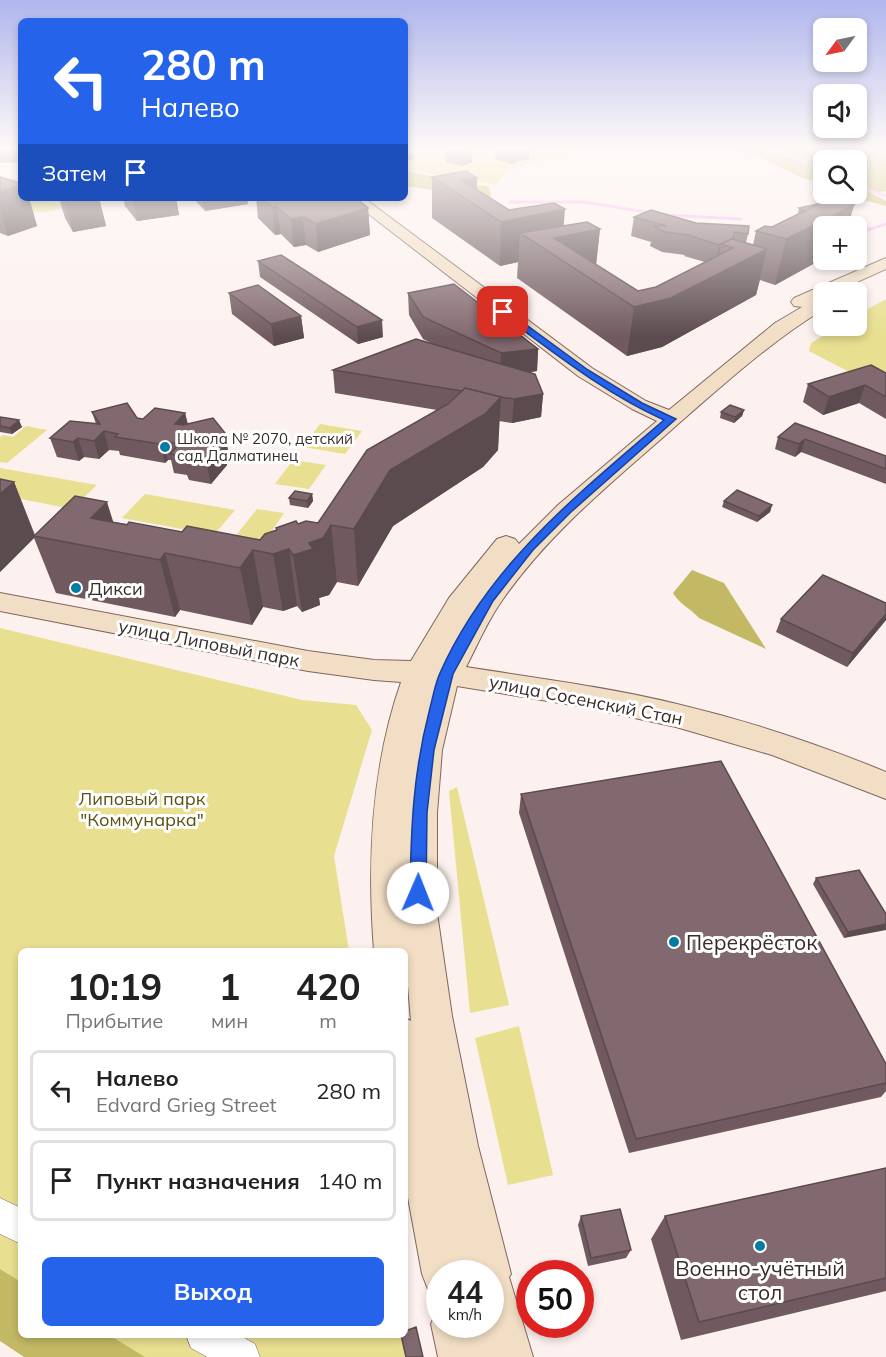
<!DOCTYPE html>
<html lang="ru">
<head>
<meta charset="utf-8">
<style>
	body { margin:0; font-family:Mulish,sans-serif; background:#f2f2f2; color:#222; height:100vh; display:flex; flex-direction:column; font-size:22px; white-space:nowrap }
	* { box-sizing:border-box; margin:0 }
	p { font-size:20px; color:#767676 }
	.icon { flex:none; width:33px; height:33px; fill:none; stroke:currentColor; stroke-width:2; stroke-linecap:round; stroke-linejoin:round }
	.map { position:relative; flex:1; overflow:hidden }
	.side { position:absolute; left:18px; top:948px; width:390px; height:390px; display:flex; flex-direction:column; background:#fff; border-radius:9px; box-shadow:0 3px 9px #0003 }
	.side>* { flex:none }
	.hud { position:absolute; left:18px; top:18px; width:390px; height:183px; border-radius:9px; box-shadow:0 3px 9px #0003; background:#2563eb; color:#fff; overflow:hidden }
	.needle { width:39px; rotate:237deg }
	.buttons { position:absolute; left:813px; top:18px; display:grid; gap:12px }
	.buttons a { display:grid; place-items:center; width:54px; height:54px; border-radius:9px; background:#fff; box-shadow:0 3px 9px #0003; font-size:30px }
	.speed { position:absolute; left:426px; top:1260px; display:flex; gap:12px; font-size:30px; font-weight:700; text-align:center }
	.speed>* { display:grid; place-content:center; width:78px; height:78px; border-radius:50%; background:#fff; box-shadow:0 3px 9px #0003; line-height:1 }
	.speed small { font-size:15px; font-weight:400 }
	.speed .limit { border:9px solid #d22; background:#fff; color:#111 }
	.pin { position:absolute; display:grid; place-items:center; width:51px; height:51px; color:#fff; margin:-26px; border-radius:12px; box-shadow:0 3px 9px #0006 }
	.me { position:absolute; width:66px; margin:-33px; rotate:1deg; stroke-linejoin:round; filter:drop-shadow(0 0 4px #0008) }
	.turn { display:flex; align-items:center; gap:21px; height:126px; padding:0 24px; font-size:27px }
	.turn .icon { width:78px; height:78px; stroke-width:2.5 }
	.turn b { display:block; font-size:42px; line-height:51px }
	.then { display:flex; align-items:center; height:57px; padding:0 24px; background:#0003; gap:12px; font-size:22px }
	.eta { display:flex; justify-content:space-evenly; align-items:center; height:102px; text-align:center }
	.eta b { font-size:36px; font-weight:700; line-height:42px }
	.primary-button { display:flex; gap:12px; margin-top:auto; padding:12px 24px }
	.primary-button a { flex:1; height:69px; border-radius:9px; background:#2563eb; color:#fff; font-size:24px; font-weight:700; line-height:69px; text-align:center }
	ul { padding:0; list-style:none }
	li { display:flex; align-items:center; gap:18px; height:81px; margin:0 12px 9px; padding:0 12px; border:3px solid #e0e0e0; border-radius:9px }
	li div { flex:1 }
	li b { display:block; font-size:22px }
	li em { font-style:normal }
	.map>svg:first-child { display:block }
	.green { fill:#e8df90 }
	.forest { fill:#c3b965 }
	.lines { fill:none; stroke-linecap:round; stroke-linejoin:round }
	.stream { stroke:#f9b8f4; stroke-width:3 }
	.street-casing { stroke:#7f6660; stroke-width:1 }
	.secondary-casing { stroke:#7f6660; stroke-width:2 }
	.street { fill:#fff; fill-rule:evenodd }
	.secondary { fill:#f2dec5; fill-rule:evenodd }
	.wall { fill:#705a5f }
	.shaded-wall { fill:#5b4a4e }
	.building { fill:#82696f; stroke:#5b4a4e; stroke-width:1.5 }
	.route { fill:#2563eb; stroke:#184099; stroke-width:1.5 }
	.poi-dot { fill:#007ca2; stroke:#fff; stroke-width:2 }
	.labels { text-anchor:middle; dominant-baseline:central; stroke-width:6; stroke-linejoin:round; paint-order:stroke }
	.far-poi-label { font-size:15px; fill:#362c29; stroke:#fff; text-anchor:start }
	.poi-label { font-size:18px; fill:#362c29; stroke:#fff; text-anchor:start }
	.street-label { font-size:18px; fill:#362c29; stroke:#fff }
	.park-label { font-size:18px; fill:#5a5313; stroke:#fff }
	.near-poi-label { font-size:21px; fill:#362c29; stroke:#fff; text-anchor:start }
</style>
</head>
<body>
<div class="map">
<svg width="886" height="1357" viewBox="0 0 886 1357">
	<rect width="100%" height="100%" fill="#fcf1ee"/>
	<path class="green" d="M405 148H598L509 169 495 185 405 169Z
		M21 198H70L76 199 52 203 73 206C37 214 35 216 0 201Z
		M886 299V391L809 351 811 343 840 326H856L857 315Z
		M320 424 362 431 345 454 303 447Z
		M26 426 47 430 7 463 0 462V437L3 435 13 437Z
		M293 460 326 465 309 489 275 484Z
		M0 468 97 485 72 509 0 495Z
		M145 494 235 510 214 535 122 518Z
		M257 509 284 513 263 544 234 538Z
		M0 628 302 700 356 705 372 730 334 856 349 951H21V1319L0 1306Z
		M457 787 509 1005 470 1013 449 791Z
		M519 1026 553 1175 508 1185 475 1038Z
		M405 1301 412 1357H84L47 1335H405Z"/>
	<path class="forest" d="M715 148H886V191L871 193 886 201V206L856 198 860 192 857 191 856 160H824L823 183 805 179 756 155Z
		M405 171 489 187 491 196 486 198 405 186Z
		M692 570 724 583 766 649 699 618C690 608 680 605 673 593Z
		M0 1269 21 1282V1335H109L145 1357H24L0 1341Z"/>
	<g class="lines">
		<path class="stream" d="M764 148 808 163 824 172
			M856 186 886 196
			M510 202H584L652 213
			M665 215 741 219
			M856 228 868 230 886 224"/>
		<g class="street-casing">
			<path id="street" d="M0 1198 21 1208V1244L0 1234Z
				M186 1335H239L255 1344 260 1357H207L191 1348Z"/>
		</g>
		<g class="secondary-casing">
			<path id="secondary" d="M348 198H364L592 368 646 401 669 410 775 323 802 307 794 306 791 302 794 298 886 258V269L835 292H824V309C770 342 724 384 677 425 615 480 548 533 501 602 487 622 477 646 466 667 536 678 608 687 677 704 749 721 818 744 886 772V799L772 755 676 727 584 707 457 686 442 750 437 813V913L452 1016 478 1146 511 1274 509 1277 533 1357H438L431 1324 439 1306 440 1324H490V1274H440V1296L429 1292 422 1274 405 1181V1018L411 1021 405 951H374C367 860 371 768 401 682L374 680 308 671 0 611V593L308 651 374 660 411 661 449 598 497 539 506 536 515 539 519 544 558 505 657 421 632 409 578 376Z"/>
		</g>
		<use href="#street" class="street"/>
		<use href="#secondary" class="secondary"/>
	</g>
	<path class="wall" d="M0 148H21V162L0 163Z
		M545 148H561L555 150Z
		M456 150 472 162 462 166 446 162V153Z
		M496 150H529V159L518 161 517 162 511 164 495 159Z
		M0 177 21 198H29L37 226 8 236 0 233Z
		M432 177 477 190 509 210 564 226 600 229 596 264 638 291 656 287 705 262 684 256 685 255 662 252 650 246 651 242 631 236 634 217 696 223 748 234 746 243 753 245 756 231 772 227 800 213H798L799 208 817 204 818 201 854 205 848 226H824V258L775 285 760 280 756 295 662 347 627 356 517 278 518 262 500 266 432 218Z
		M59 198H99L106 226 73 232 65 218Z
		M123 198H176L179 215 137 221 125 206Z
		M193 198H247L248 204 205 211Z
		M256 198H356L368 208 370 235 318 252 306 245 294 247 281 234 275 235 258 218Z
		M258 261 383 337 358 344 260 277Z
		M229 293 301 316 304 338 274 346 232 314Z
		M408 293 538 349 537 371 531 372 543 394 541 417 512 423 499 421 498 450 483 467 393 526 358 586 337 582 329 595 319 598 320 605 302 612 297 606 283 611 263 607 252 625 180 610 175 617 56 593 34 538 0 572 14 482 35 535 114 522 182 532 260 540 276 531V528L298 524 318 523 437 410 335 393 333 370 433 344 423 339 409 315Z
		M886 373V419L859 403 823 415 803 402 808 384Z
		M744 410 742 416 734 423 720 418 721 412Z
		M92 412 143 419 185 413 188 424 225 433 228 451 225 452 227 465 211 484 189 480 187 475 174 473 171 460H168L165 463 120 455 119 451 109 450 99 459 84 457 79 461 57 457 50 438 96 424Z
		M0 417 22 427 12 434 0 432Z
		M795 423 886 456V484L801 452 795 457 775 449 778 437Z
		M312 494 313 501 308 508 290 505 289 498Z
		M724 501 772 505 770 512 757 522 722 507Z
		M886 603V620L847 667 776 632 781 619Z
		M521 794 886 1064V1091L881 1097 629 1153 519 813Z
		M816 878 886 914 844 938 813 884Z
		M886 1168V1291L681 1340 651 1239 665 1216Z
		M581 1216 631 1250 626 1258 588 1266 578 1225Z"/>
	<path class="shaded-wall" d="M529 150V159L518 161 517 162 511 164 512 155 516 153Z
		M472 153V162L462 166V157Z
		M413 155V159L405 162V158Z
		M477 178V206L461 180Z
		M21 185V198H29L37 226 8 236 0 210V192Z
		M64 198H99L106 226 73 232Z
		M132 198H176L179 215 137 221Z
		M203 198H247L248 204 205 211Z
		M378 198H393L378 200Z
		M854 205 848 226H824V258L775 285 786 239Z
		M272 207H277L281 234 275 235Z
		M368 208 370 235 318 252 316 224Z
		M565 209 563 236 600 229 595 274 520 233 518 262 500 266 501 222Z
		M303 217 306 245 294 247 291 219Z
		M733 238 731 247 721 244 717 264 715 265 719 245Z
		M767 249 756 295 662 347 627 356 634 307Z
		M301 316 304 338 274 346 271 324Z
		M382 320 383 337 358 344 357 327Z
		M538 349 537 371 500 376 501 353Z
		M865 385 859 403 823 415 829 397Z
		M543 394 541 417 512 423 514 399Z
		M501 397 498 450 483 467 393 526 358 586 354 529 390 470Z
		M744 410 742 416 734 423 735 417Z
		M185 413 189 431 175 424Z
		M19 420 22 427 12 434 10 428Z
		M104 431 109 450 99 459 94 441Z
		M225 433 228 451 225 452 227 465 211 484 207 465 193 441Z
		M78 438 84 457 79 461 73 442Z
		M805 439 801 452 795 457 799 444Z
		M163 441 168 460 165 463 160 444Z
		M14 482 35 537 34 536V538L0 572V494Z
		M312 494 313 501 308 508 307 501Z
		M107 502 123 553 91 518Z
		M772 505 770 512 757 522 759 516Z
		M331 525 337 582 329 595 319 598 320 605 302 612 293 555Z
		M289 549 297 606 283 611 273 554Z
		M253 550 263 607 252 625 240 568Z
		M165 553 180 610 175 617 160 560Z
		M886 614V620L847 667 853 653Z
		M886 924V930L844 938 848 932Z"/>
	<path class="building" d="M0 148H21V153L0 154Z
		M504 148H523L529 150 516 153H518L512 155 496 150Z
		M456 150 472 153 462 157 446 153Z
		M405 153 413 155 405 158Z
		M466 171 477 178 461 180 509 210 554 203 565 209 501 222 432 177Z
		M0 177 21 183V185L0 192Z
		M826 197 854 205 786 239 756 231 765 226 772 227 823 202 818 201Z
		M262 198H356L368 208 316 224 303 217 291 219 277 207H272Z
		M817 204 805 211 799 208Z
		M651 210 696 223 749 226 748 234 734 232 733 238 719 245 688 235H690L665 232 653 226H667L634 217Z
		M587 222 600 229 554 238 638 291 656 287 733 248 721 244 732 239 767 249 671 298 634 307 520 233Z
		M281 255 382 320 357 327 258 261Z
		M454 284 538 349 501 353 423 317 408 293Z
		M258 285 301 316 271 324 229 293Z
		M416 339 535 374 543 394 514 399 501 397 465 388 462 391 333 370Z
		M871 365 886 373V397L865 385 829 397 808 384Z
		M465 388 501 397 485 414 390 470 354 529 331 525 323 538 309 543 313 549 293 555 289 549 273 554 253 550 240 568 165 553 160 560 34 536 75 496 107 502 91 518 127 525 129 522 182 532 187 526 260 540 265 534 277 530 276 528 296 521 298 524 306 521 318 523 367 450 448 404Z
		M127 403 137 418 143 419 155 408 185 413 175 424 183 425 213 418 225 433 193 441 224 447 207 465 184 461 188 457 170 454 179 444 163 441 160 444 115 437 118 434 104 431 94 441 78 438 73 442 50 438 70 421 100 424 92 412Z
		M730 405 744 410 735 417 721 412Z
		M0 417 19 420 10 428 0 426Z
		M795 423 886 456V469L805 439 799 444 778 437Z
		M0 479 14 482 0 494Z
		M737 490 772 505 759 516 724 501Z
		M295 491 312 494 307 501 289 498Z
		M823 575 886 603V614L853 653 781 619Z
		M721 761 886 1064V1083L636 1139 521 794Z
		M859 870 886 914V924L848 932 816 878Z
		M886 1168V1278L699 1322 665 1216Z
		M620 1209 631 1250 591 1258 581 1216Z
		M416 1327 423 1357H406L401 1335H405V1331Z"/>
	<linearGradient id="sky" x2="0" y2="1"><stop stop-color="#afb6ed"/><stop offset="0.44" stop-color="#fef9f7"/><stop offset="1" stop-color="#fef9f7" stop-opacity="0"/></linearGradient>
	<rect width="886" height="338" fill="url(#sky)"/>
	<path class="route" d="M500 310H506L588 370 642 403 676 419 571 512 533 550 493 601 453 674 434 750 427 813 426 893 424 898 418 901 412 898 410 893C411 827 413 773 430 708 433 697 435 684 440 673 488 565 577 495 664 420 604 393 553 352 500 313Z"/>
	<g class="poi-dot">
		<circle cx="165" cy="447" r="6"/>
		<circle cx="76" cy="588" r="6"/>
		<circle cx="674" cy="942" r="6"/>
		<circle cx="760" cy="1246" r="6"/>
	</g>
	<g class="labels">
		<g class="far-poi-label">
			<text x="177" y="438">Школа № 2070, детский<tspan x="177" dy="17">сад Далматинец</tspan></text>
		</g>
		<g class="poi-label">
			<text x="88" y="588">Дикси</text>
		</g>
		<g class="street-label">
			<text transform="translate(209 643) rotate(11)">улица Липовый парк</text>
			<text transform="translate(586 700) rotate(11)">улица Сосенский Стан</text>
		</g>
		<g class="park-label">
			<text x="142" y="798">Липовый парк<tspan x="142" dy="21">"Коммунарка"</tspan></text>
		</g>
		<g class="near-poi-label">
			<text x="686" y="942">Перекрёсток</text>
			<text x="760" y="1268" text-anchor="middle">Военно-учётный<tspan x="760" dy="24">стол</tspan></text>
		</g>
	</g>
</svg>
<div class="buttons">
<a><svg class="needle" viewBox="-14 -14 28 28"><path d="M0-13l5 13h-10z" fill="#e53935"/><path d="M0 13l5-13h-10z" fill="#767676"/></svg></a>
<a><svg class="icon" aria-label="sound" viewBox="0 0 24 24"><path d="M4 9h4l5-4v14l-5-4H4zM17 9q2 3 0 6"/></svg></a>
<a><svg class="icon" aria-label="search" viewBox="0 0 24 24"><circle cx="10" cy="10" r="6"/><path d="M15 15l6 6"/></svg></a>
<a>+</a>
<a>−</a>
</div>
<div class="speed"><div>44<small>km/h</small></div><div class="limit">50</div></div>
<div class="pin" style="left:503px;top:312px;background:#d93025"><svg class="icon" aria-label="arrive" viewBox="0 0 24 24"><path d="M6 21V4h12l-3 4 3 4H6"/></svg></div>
<svg class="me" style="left:418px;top:893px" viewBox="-20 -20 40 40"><circle r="19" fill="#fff"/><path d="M0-13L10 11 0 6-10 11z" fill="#2563eb"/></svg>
<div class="hud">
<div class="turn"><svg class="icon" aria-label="left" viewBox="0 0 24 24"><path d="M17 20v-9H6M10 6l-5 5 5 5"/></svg><div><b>280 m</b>Налево</div></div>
<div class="then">Затем<svg class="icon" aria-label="arrive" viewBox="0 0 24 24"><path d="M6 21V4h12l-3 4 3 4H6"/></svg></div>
</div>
<section class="side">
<div class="eta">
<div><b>10:19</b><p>Прибытие</p></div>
<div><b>1</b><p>мин</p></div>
<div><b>420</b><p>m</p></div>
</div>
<ul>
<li><svg class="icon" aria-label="left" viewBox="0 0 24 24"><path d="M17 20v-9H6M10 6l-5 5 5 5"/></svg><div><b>Налево</b><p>Edvard Grieg Street</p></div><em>280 m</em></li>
<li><svg class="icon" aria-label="arrive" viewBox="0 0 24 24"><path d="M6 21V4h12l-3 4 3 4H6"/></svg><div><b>Пункт назначения</b></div><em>140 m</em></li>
</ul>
<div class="primary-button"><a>Выход</a></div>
</section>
</div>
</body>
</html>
